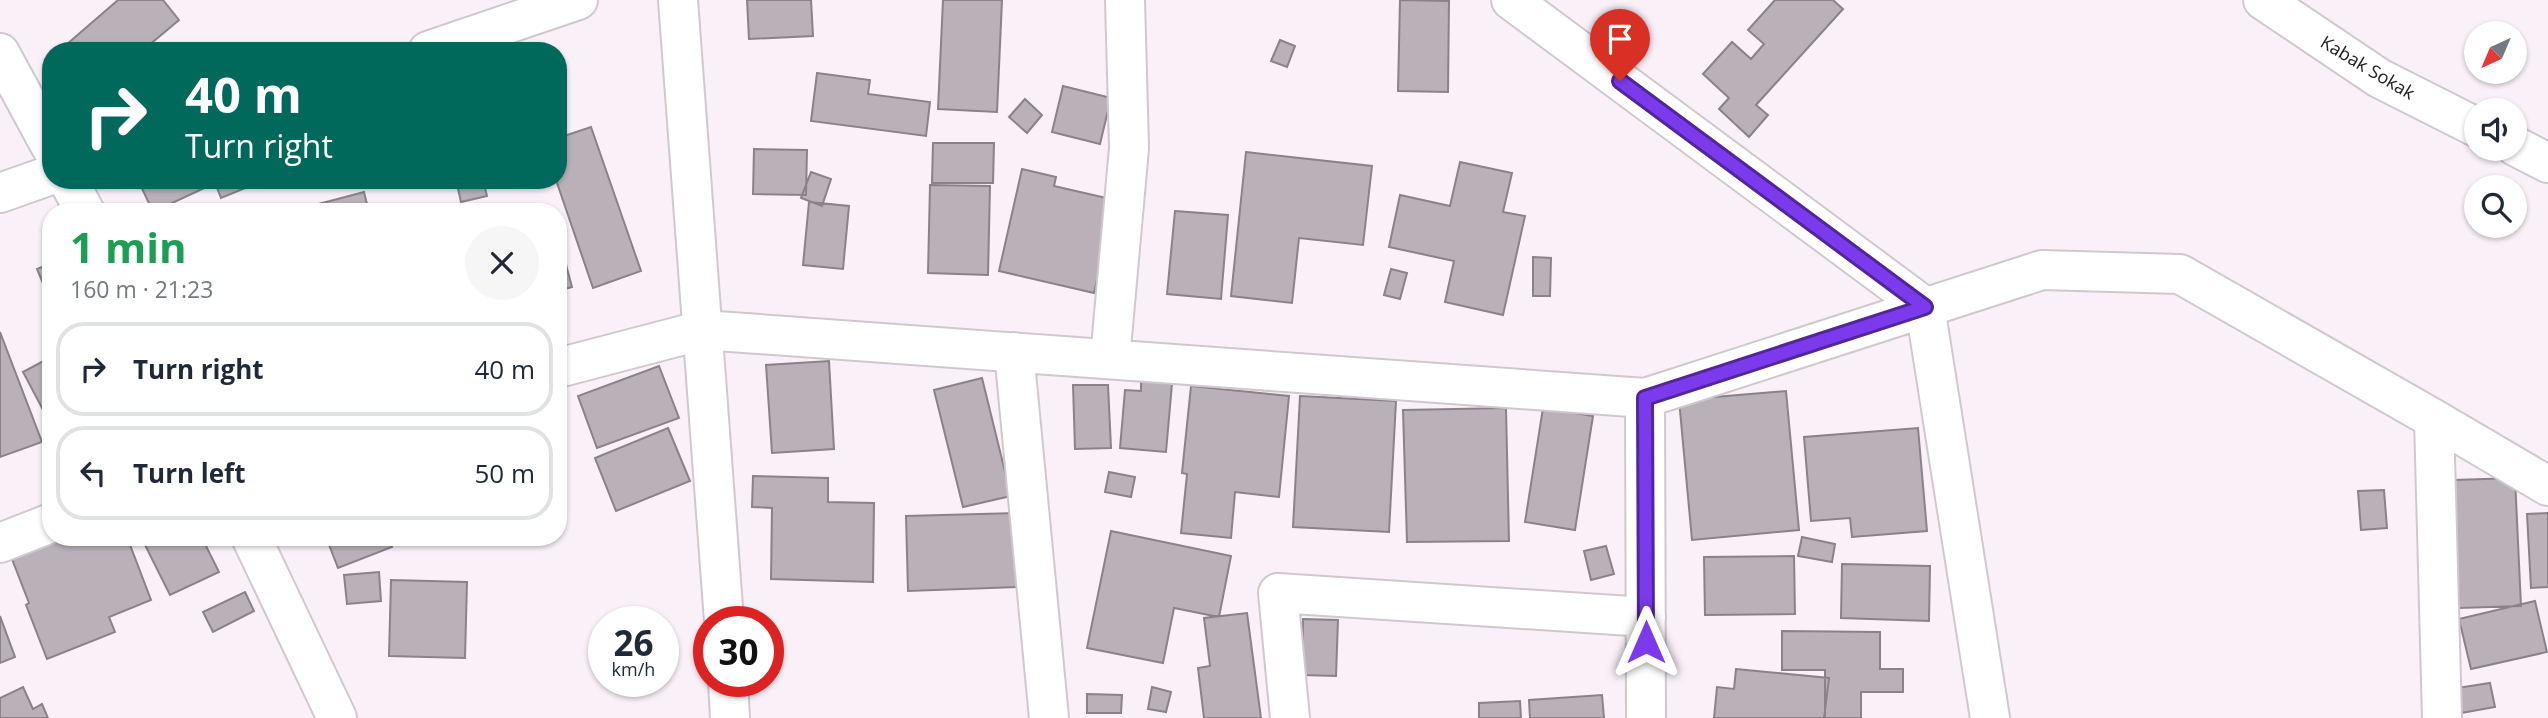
<!DOCTYPE html>
<html lang="en">
<head>
<meta charset="utf-8">
<style>
	body { margin:0; font-family:"Open Sans",sans-serif; background:#f6f6f7; color:#1f2937; height:100vh; display:flex; flex-direction:column; font-size:26px; white-space:nowrap }
	* { box-sizing:border-box; margin:0 }
	p { font-size:23px; color:#747a83 }
	.icon { flex:none; width:38px; height:38px; fill:none; stroke:currentColor; stroke-width:2; stroke-linecap:round; stroke-linejoin:round }
	.map { position:relative; flex:1; overflow:hidden }
	.side { position:absolute; left:42px; top:203px; width:525px; height:343px; display:flex; flex-direction:column; background:#fff; border-radius:28px; box-shadow:0 2px 5px #0004 }
	.side>* { flex:none }
	.banner { position:absolute; left:42px; top:42px; width:525px; height:147px; border-radius:28px; box-shadow:0 2px 5px #0004; background:#00695c; color:#fff; overflow:hidden }
	.needle { width:46px; rotate:224deg }
	.tools { position:absolute; left:2464px; top:21px; display:grid; gap:14px }
	.tools a { display:grid; place-items:center; width:63px; height:63px; border-radius:50%; background:#fff; box-shadow:0 2px 5px #0004; font-size:35px }
	.speed { position:absolute; left:588px; top:606px; display:flex; gap:14px; font-size:35px; font-weight:700; text-align:center }
	.speed>* { display:grid; place-content:center; width:91px; height:91px; border-radius:50%; background:#fff; box-shadow:0 2px 5px #0004; line-height:1 }
	.speed small { font-size:18px; font-weight:400 }
	.speed .limit { border:10px solid #d22; background:#fff; color:#111 }
	.pin { position:absolute; display:grid; place-items:center; width:60px; height:60px; color:#fff; margin:-72px -30px; border-radius:50% 50% 50% 0; rotate:-45deg; box-shadow:0 0 7px #0007 }
	.pin .icon { rotate:45deg }
	.me { position:absolute; width:77px; margin:-38px; rotate:0deg; stroke-linejoin:round; filter:drop-shadow(0 0 5px #0008) }
	.turn { display:flex; align-items:center; gap:24px; height:147px; padding:0 28px; font-size:32px }
	.turn .icon { width:91px; height:91px; stroke-width:2.5 }
	.turn b { display:block; font-size:49px; line-height:60px }
	.round { display:grid; place-items:center; flex:none; width:74px; height:74px; border-radius:37px; background:#f6f6f7 }
	.headline { display:flex; align-items:center; justify-content:space-between; height:119px; padding:0 28px }
	h1 { font-size:42px; font-weight:700; line-height:52px; color:#1e9e55 }
	ul { padding:0; list-style:none }
	li { display:flex; align-items:center; gap:21px; height:94px; margin:0 14px 10px; padding:0 14px; border:4px solid #e0e1e3; border-radius:28px }
	li div { flex:1 }
	li b { display:block; font-size:26px }
	li em { font-style:normal }
	.map>svg:first-child { display:block }
	.building { fill:#bab1b8; stroke:#8a8288; stroke-width:2 }
	.lines { fill:none; stroke-linecap:round; stroke-linejoin:round }
	.street-casing { stroke:#d1c8cf; stroke-width:42 }
	.secondary-casing { stroke:#d1c8cf; stroke-width:42 }
	.street { stroke:#fff; stroke-width:38 }
	.secondary { stroke:#fff; stroke-width:38 }
	.route-casing { stroke:#51269a; stroke-width:18 }
	.route { stroke:#7c3aed; stroke-width:12 }
	.labels { text-anchor:middle; dominant-baseline:central; stroke-width:6; stroke-linejoin:round; paint-order:stroke }
	.street-label { font-size:18px; fill:#232022; stroke:#fff }
</style>
</head>
<body>
<div class="map">
<svg width="2548" height="718" viewBox="0 0 2548 718">
	<rect width="100%" height="100%" fill="#faf1f8"/>
	<path class="building" d="M118 0H163L179 20 142 51H59Z
		M747 0H811L813 36 749 39Z
		M943 0H1002L997 112 938 109Z
		M1400 0 1449 1 1448 92 1398 91Z
		M1775 0H1833L1843 9 1756 105 1768 115 1749 137 1719 109 1729 98 1703 74 1732 42 1751 59 1764 44 1748 30Z
		M1280 40 1295 46 1287 67 1271 61Z
		M817 73 870 80 868 94 930 102 926 136 811 121Z
		M1063 86 1111 98 1100 144 1052 132Z
		M1025 99 1042 115 1027 133 1009 117Z
		M591 127 641 271 593 288 556 180H558V138Z
		M933 143H994L993 183H932Z
		M754 149 807 150 806 195 753 194Z
		M1246 152 1372 166 1363 245 1299 238 1292 303 1231 296Z
		M1460 162 1512 173 1503 212 1525 216 1503 315 1445 302 1454 261 1389 247 1400 195 1450 206Z
		M1022 169 1056 177 1054 186 1115 200 1094 293 999 271Z
		M811 172 831 179 822 206 801 198Z
		M138 180H211L213 184 153 212Z
		M214 180H265L221 198Z
		M456 180H502L484 184 487 196 461 202Z
		M930 185 990 186 988 275 928 273Z
		M364 192 369 212H313L311 206Z
		M809 202 849 206 843 269 803 265Z
		M1175 211 1228 215 1221 299 1167 294Z
		M558 235 572 287 558 291Z
		M1533 257 1551 258 1550 296H1533Z
		M51 263V298H49L37 269Z
		M1391 269 1407 273 1400 299 1384 295Z
		M0 332 42 442 0 457Z
		M51 357V425L23 372Z
		M829 361 834 449 772 453 766 365Z
		M659 366 679 418 597 448 578 396Z
		M982 378 1011 496 963 507 934 390Z
		M1141 381 1172 384 1166 452 1120 448 1125 390 1141 391Z
		M1073 385H1108L1111 448 1075 449Z
		M1191 386 1289 396 1279 497 1235 492 1231 538 1181 533 1187 474 1182 473Z
		M1786 391 1799 530 1692 540 1679 400Z
		M1300 396 1396 401 1389 532 1293 527Z
		M1506 408 1509 541 1407 542 1403 410Z
		M1543 408 1593 416 1575 530 1525 522Z
		M668 428 690 481 616 511 595 458Z
		M1918 428 1927 531 1852 537 1850 518 1811 521 1804 437Z
		M1109 472 1135 477 1131 497 1105 492Z
		M753 476 828 478V502L874 503 873 582 771 579 772 508 752 507Z
		M2515 478 2521 606 2459 608 2454 480Z
		M2384 490 2387 528 2361 530 2358 491Z
		M1017 513 1019 587 908 591 906 516Z
		M2548 513V587L2531 588 2527 514Z
		M1111 531 1231 556 1219 617 1174 608 1163 663 1087 648Z
		M69 537H127L151 600 109 617 115 632 47 659 26 605 29 603 12 559Z
		M141 537H208L203 540 219 572 170 595Z
		M326 537H388L392 547 338 568Z
		M1802 537 1835 544 1832 562 1798 556Z
		M1606 546 1614 574 1591 580 1584 551Z
		M1794 556 1795 614 1705 615 1704 557Z
		M1842 564 1930 566 1929 621 1841 618Z
		M379 572 381 601 347 604 344 575Z
		M391 580 467 582 465 658 389 656Z
		M245 592 254 611 213 632 203 612Z
		M2535 601 2547 652 2471 669 2459 619Z
		M1247 613 1261 718H1204L1198 668 1210 666 1204 618Z
		M0 616 15 657 0 663Z
		M1303 619 1338 620 1336 676 1302 675Z
		M1782 631 1880 632V669H1903V692H1861V718H1825V670H1782Z
		M1736 669 1829 678 1824 718H1714L1717 687 1734 689Z
		M2490 683 2495 707 2461 713 2457 688Z
		M23 687 33 709 42 704 48 718H0V698Z
		M1152 687 1171 692 1166 712 1148 709Z
		M1087 694 1122 695 1121 713H1087Z
		M1602 695 1604 718H1530L1529 700Z
		M1520 701 1521 718H1479V703Z"/>
	<g class="lines">
		<g class="street-casing">
			<path id="street" d="M678 0 724 621
				M1511 0 1925 307 1990 718
				M2263 0 2379 78 2476 127
				M428 51 578 0
				M2515 146 2548 163
				M0 193 51 175
				M1014 352 1049 718
				M1110 359 1129 148 1125 0
				M558 368 703 330 1645 398 2042 270 2180 274 2434 419 2548 486
				M1645 398 1646 718
				M2434 419 2442 718
				M0 543 51 523
				M728 681 730 718
				M1290 718 1278 593 1646 617"/>
		</g>
		<g class="secondary-casing">
			<path id="secondary" d="M0 53 51 147
				M68 180 85 212
				M251 537 337 718"/>
		</g>
		<use href="#street" class="street"/>
		<use href="#secondary" class="secondary"/>
	</g>
	<g class="lines">
		<g class="route-casing">
			<path id="route" d="M1620 81 1925 307 1645 398 1646 642"/>
		</g>
		<use href="#route" class="route"/>
	</g>
	<g class="labels">
		<g class="street-label">
			<text transform="translate(2368 67) rotate(31)">Kabak Sokak</text>
		</g>
	</g>
</svg>
<div class="tools">
<a><svg class="needle" viewBox="-14 -14 28 28"><path d="M0-13l5 13h-10z" fill="#e53935"/><path d="M0 13l5-13h-10z" fill="#747a83"/></svg></a>
<a><svg class="icon" aria-label="sound" viewBox="0 0 24 24"><path d="M4 9h4l5-4v14l-5-4H4zM17 9q2 3 0 6"/></svg></a>
<a><svg class="icon" aria-label="search" viewBox="0 0 24 24"><circle cx="10" cy="10" r="6"/><path d="M15 15l6 6"/></svg></a>
</div>
<div class="speed"><div>26<small>km/h</small></div><div class="limit">30</div></div>
<div class="pin" style="left:1620px;top:81px;background:#d93025"><svg class="icon" aria-label="arrive" viewBox="0 0 24 24"><path d="M6 21V4h12l-3 4 3 4H6"/></svg></div>
<svg class="me" style="left:1646px;top:642px" viewBox="-20 -20 40 40"><path d="M0-17L14 15 0 8-14 15z" fill="#7c3aed" stroke="#fff" stroke-width="4"/></svg>
<div class="banner">
<div class="turn"><svg class="icon" aria-label="right" viewBox="0 0 24 24"><path d="M7 20v-9h11M14 6l5 5-5 5"/></svg><div><b>40 m</b>Turn right</div></div>
</div>
<section class="side">
<div class="headline"><div><h1>1 min</h1><p>160 m · 21:23</p></div><a class="round"><svg class="icon" aria-label="close" viewBox="0 0 24 24"><path d="M6 6l12 12M18 6L6 18"/></svg></a></div>
<ul>
<li><svg class="icon" aria-label="right" viewBox="0 0 24 24"><path d="M7 20v-9h11M14 6l5 5-5 5"/></svg><div><b>Turn right</b></div><em>40 m</em></li>
<li><svg class="icon" aria-label="left" viewBox="0 0 24 24"><path d="M17 20v-9H6M10 6l-5 5 5 5"/></svg><div><b>Turn left</b></div><em>50 m</em></li>
</ul>
</section>
</div>
</body>
</html>
